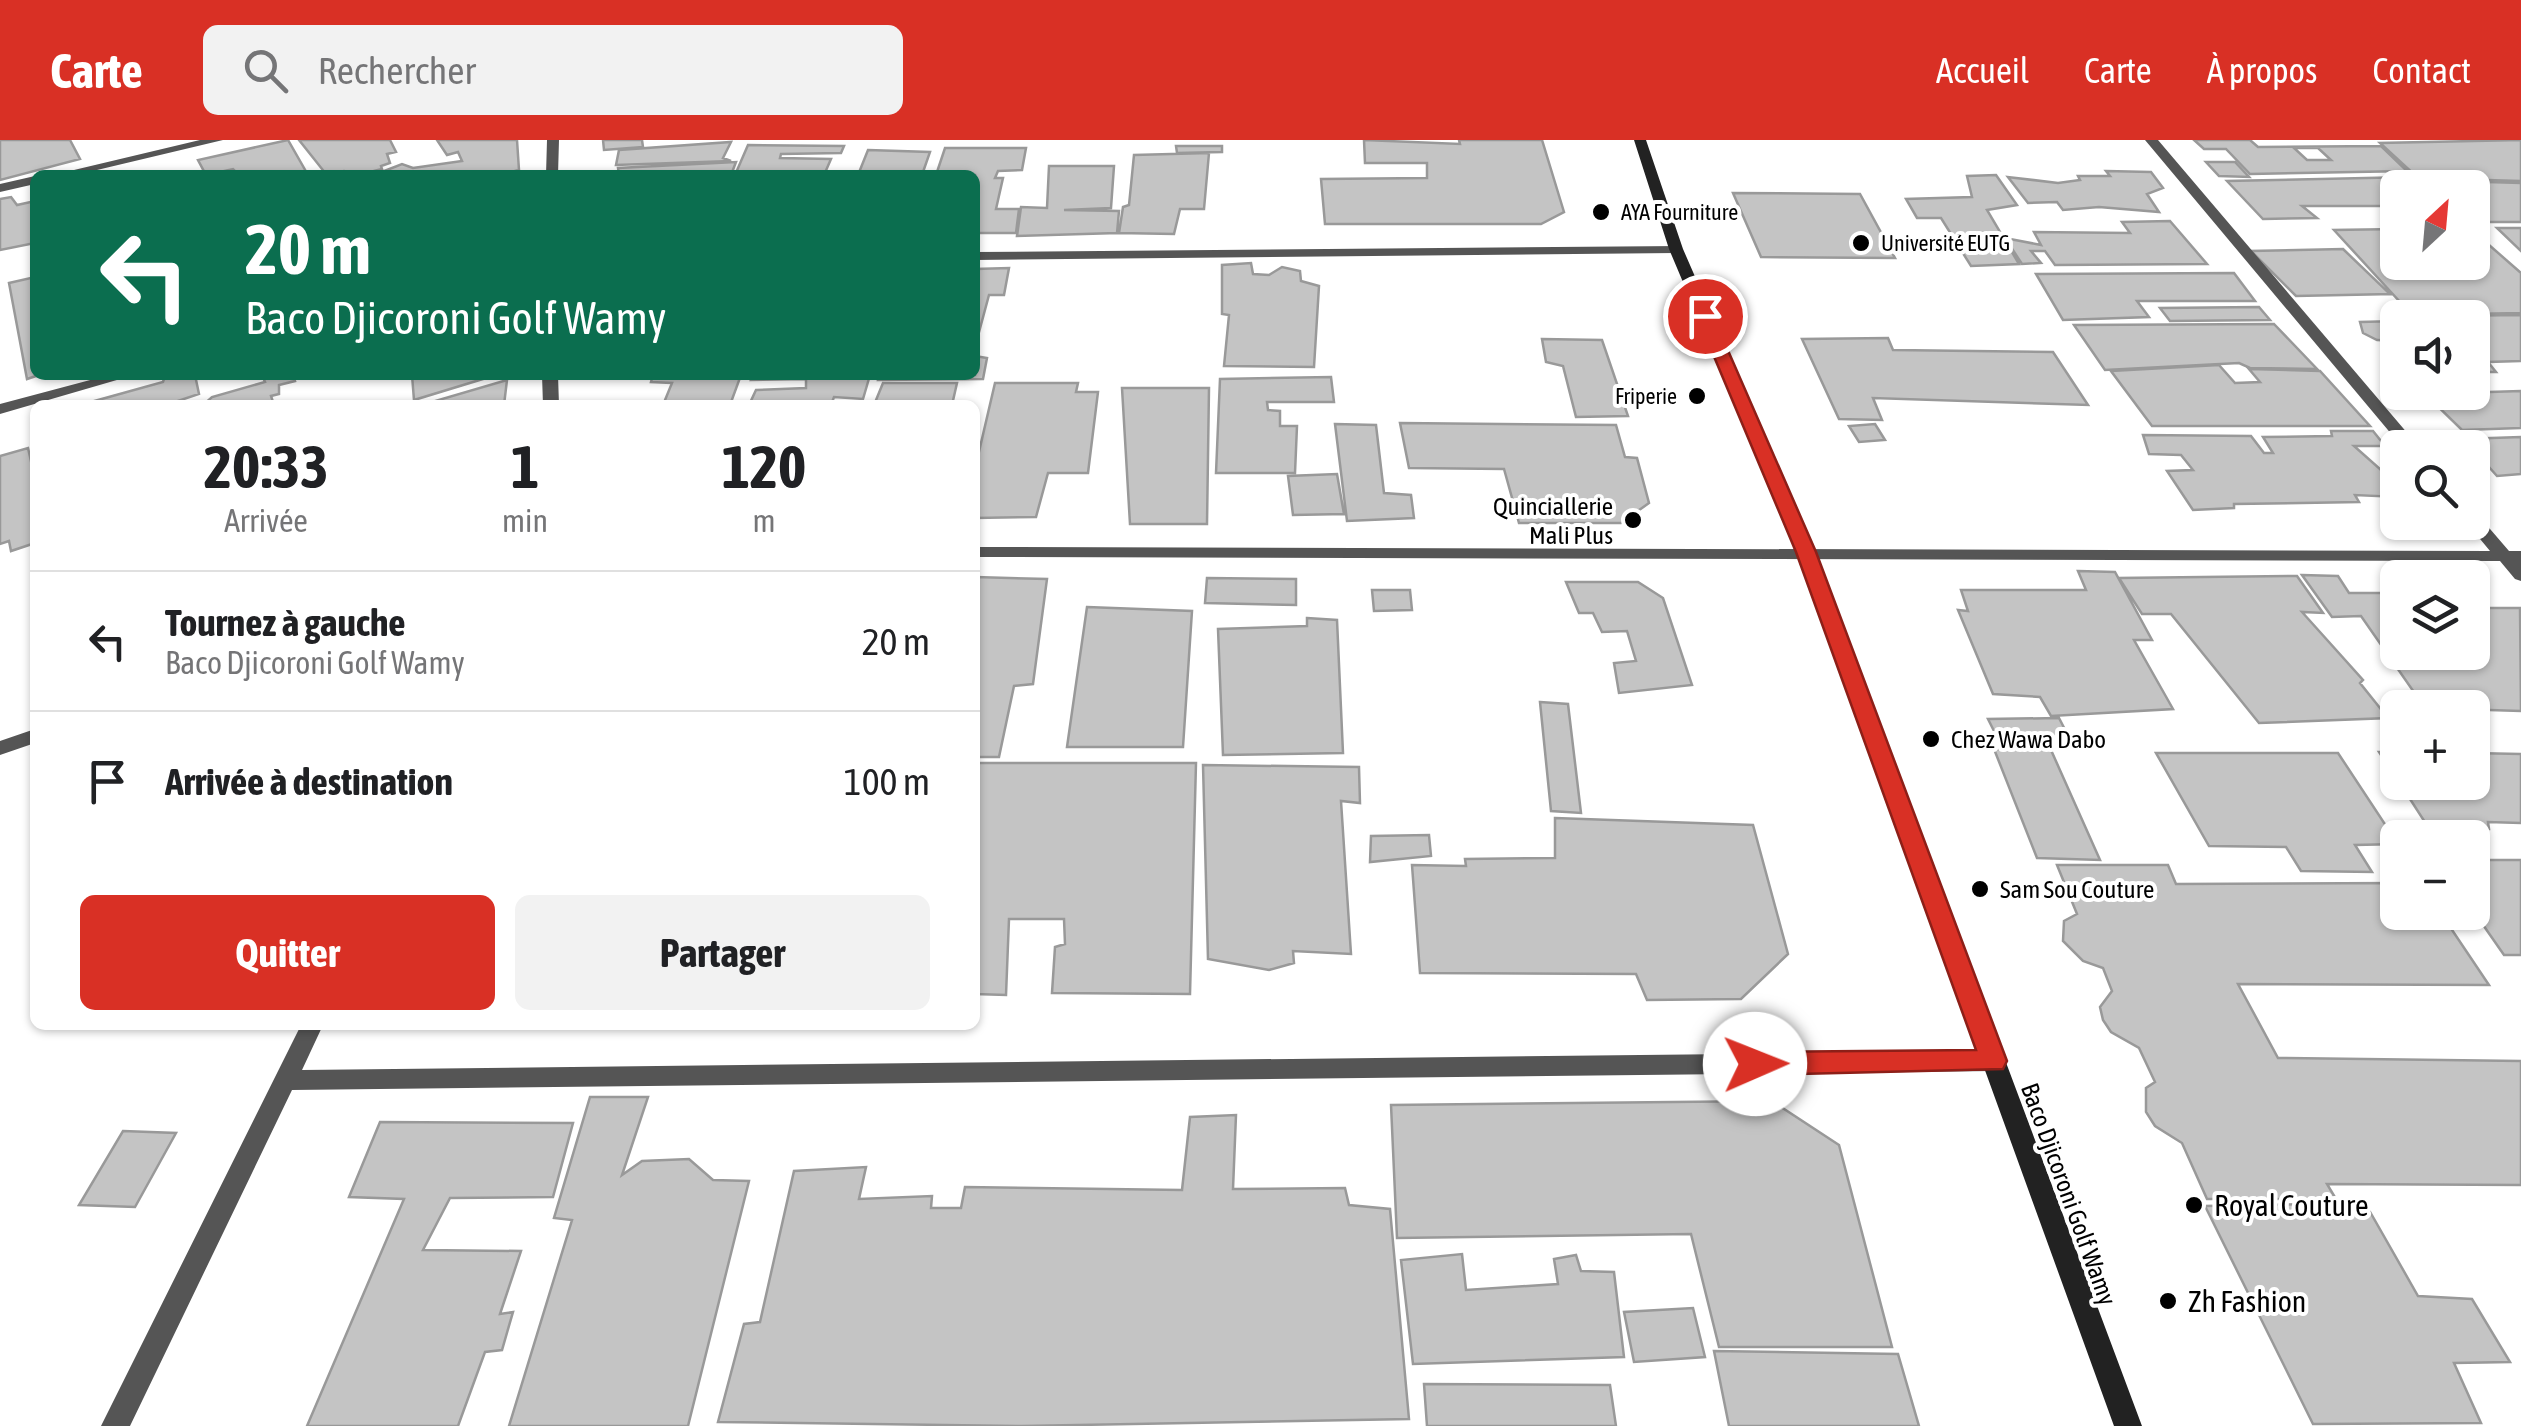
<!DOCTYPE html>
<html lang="fr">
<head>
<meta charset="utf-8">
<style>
	body { margin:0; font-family:"Asap Condensed",sans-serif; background:#f2f2f2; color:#202124; height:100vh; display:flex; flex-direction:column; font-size:38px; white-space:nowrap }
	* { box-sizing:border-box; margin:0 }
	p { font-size:32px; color:#757577 }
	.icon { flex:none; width:55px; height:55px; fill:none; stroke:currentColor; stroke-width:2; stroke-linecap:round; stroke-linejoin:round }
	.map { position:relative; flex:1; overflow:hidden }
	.drawer { position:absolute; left:30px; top:260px; width:950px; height:630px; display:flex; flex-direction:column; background:#fff; border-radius:15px; box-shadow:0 2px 8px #0004 }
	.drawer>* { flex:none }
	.banner { position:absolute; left:30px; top:30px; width:950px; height:210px; border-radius:15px; box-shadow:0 2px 8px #0004; background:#0b6e4f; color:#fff; overflow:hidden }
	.needle { width:65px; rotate:26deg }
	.fabs { position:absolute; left:2380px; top:30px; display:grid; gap:20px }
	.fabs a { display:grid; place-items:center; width:110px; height:110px; border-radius:15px; background:#fff; box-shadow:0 2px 8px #0004; font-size:50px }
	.pin { position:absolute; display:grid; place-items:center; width:85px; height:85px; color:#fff; margin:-42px; border:5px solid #fff; border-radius:50%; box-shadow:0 2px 10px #0007 }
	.me { position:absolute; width:110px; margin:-55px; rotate:89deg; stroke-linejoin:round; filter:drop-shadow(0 0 8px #0008) }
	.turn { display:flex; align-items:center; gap:35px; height:210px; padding:0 50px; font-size:45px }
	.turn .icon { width:130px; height:130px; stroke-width:2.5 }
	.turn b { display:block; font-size:70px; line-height:85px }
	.eta { display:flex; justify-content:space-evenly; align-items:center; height:170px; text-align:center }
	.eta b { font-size:60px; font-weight:700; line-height:70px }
	.action { display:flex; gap:20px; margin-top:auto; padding:20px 50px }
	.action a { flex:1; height:115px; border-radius:15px; background:#d93025; color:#fff; font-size:40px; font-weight:700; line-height:115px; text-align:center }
	.action a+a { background:#f2f2f2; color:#202124 }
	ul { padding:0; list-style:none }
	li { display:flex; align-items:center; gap:30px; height:140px; padding:0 50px; border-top:2px solid #e0e0e0 }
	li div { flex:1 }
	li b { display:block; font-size:38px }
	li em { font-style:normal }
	header { display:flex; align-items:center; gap:60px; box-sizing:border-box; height:140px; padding:0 50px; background:#d93025; color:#fff }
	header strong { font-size:48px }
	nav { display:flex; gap:55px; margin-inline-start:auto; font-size:35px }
	.search { width:700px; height:90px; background:#f2f2f2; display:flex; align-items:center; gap:25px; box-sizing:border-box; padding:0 35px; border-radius:15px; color:#757577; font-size:38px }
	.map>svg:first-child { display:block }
	.building { fill:#c4c4c4; stroke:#999; stroke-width:2.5; fill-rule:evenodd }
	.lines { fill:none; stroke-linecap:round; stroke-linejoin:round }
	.street { fill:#555; fill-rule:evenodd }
	.secondary { fill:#222; fill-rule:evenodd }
	.route { fill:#d93025; stroke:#8d1f18; stroke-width:2.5 }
	.poi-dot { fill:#000; stroke:#fff; stroke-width:4 }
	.labels { text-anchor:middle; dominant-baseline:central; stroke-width:8; stroke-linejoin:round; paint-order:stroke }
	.far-poi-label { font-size:22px; fill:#000; stroke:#fff; text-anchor:start }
	.poi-label { font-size:25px; fill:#000; stroke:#fff; text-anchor:start }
	.street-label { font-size:25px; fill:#000; stroke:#fff }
	.near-poi-label { font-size:30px; fill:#000; stroke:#fff; text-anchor:start }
</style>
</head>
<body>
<header>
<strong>Carte</strong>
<div class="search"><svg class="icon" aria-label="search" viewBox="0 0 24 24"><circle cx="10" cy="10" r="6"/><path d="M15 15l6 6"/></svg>Rechercher</div>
<nav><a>Accueil</a><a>Carte</a><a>À propos</a><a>Contact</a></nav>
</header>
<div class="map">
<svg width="2521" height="1286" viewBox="0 0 2521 1286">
	<rect width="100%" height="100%" fill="#fff"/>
	<path class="building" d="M0 0H70L80 19 0 40Z
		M288 0 308 35H239L233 29 206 35 198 20Z
		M299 0H390L396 12 387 14 390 23 381 26 382 29 358 35 344 31 326 34Z
		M437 0H517L519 30 499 35H374L402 24 413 28 462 21 458 12 447 15Z
		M603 0H642L643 7 604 10Z
		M1364 0 1460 4 1459 0H1542L1564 72 1541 84H1325L1321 39 1427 38V23H1365Z
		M2194 0H2250L2258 7 2381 6 2407 31 2250 34 2226 9H2204ZM2294 8H2318L2331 20H2307Z
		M2521 0V41L2418 38 2380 3Z
		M731 2 723 18 731 21 616 25 619 10Z
		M748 5 844 6 841 13 781 14 780 18 831 19 824 35H735Z
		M1176 6H1222V12L1177 13Z
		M945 8H1026L1022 30 998 31 995 38H1003L996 69H1019L1016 93H975V35H936Z
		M868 10 930 12 922 35H858Z
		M1209 13 1204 69H1180L1174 94 1119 93 1123 67 1129 65 1134 15Z
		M736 22 731 35H619L618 28Z
		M2206 22H2235L2249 37 2219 36Z
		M1049 26H1114L1111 68 1064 70 1119 71 1117 93 1017 96 1021 67 1047 68Z
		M2106 31 2151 32 2163 48 2147 54 2159 72 2099 67 2063 70 2057 62 2028 63 2008 37 2058 43 2080 40 2078 36H2110Z
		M1996 35 2017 65 1987 70 2019 124 1971 126 1941 78H1917L1906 59 1972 57 1967 36Z
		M2411 37 2424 48H2398V66H2302L2317 78 2263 79 2227 41Z
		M2418 40 2521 43V82H2472V48H2427Z
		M1733 53 1860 54 1895 118 1761 117Z
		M11 57 17 65 35 61V103L0 110V59Z
		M2170 81 2207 124 2055 125 2045 111H2031L2041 123 2022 124 2005 98 2041 105 2034 92 2130 93 2122 82Z
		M2497 88H2521V111Z
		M2398 89V122H2472V90L2521 133V173L2412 175 2334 90Z
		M2343 109 2390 154 2296 156 2251 111Z
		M1251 123 1253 134 1269 135 1282 127 1300 131 1301 141 1319 146 1314 227 1224 226 1229 175 1222 174V125Z
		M1009 128 1004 155H989L975 207V129Z
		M2234 133 2255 161H2137L2149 177 2063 180 2036 134Z
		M35 137V235H39L27 239 9 143Z
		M2259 167 2270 180 2170 181 2160 168Z
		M2521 175V221L2488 222 2496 232H2472V178L2439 176Z
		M2398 181V201L2377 200 2363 193 2360 182Z
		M2274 184 2317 229 2250 228 2239 223 2105 230 2074 185Z
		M1888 198 1893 210 2053 212 2088 265 1873 258 1882 280 1839 279 1802 199Z
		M1542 199 1602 200 1628 276 1576 277 1563 226 1546 222Z
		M975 216 987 218 983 239 878 240 879 235H975Z
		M2219 225 2235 243 2260 242 2249 229 2320 231 2370 286H2152L2111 231Z
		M195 235 199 254 166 265H80L163 242 165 236Z
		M262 235H293L295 241 279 245V254L271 256 274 265H203L212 257 265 242Z
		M412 235H496L414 260Z
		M653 235H741L730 265H663L672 243 651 242Z
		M753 235H870L863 259 834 257 831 265H749L756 250 806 248V239L751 240Z
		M1331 237 1334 262H1267L1268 270 1280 271V286H1297L1295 333H1216L1220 239Z
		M507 240 504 265H436L435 261Z
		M883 243H957L952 265H874Z
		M995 243H1078L1076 252H1098L1088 333H1048L1036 377 975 378V329Z
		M1122 248H1209L1207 384H1130Z
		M2521 251V288L2462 290 2425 254Z
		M1400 283 1616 285 1625 317 1637 318 1649 363 1621 383H1519L1504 329 1409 328Z
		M1335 284 1376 285 1384 353 1411 355 1414 378 1347 381Z
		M1875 284 1885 300 1859 302 1849 286Z
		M2331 291H2373L2385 306H2354L2398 345V357L2355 355 2359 362 2234 364V368L2193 370 2167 331 2193 330 2181 315 2149 314 2143 295 2251 296 2264 313H2273L2263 297 2332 296Z
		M2521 297V334L2497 336 2464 299Z
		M28 308 35 339V403L11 411 9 401 0 404V316Z
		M1337 334 1344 374 1293 375 1288 336Z
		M2078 431 2115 432 2152 500H2134L2173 569 2051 576 2040 557 1993 554 1958 470 1968 471 1961 450H2086Z
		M2302 435 2338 436 2349 453H2398V512H2472V453L2488 468H2520L2521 571 2425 568 2361 476 2332 477Z
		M2297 436 2323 473 2302 472 2363 540 2360 543 2388 578 2259 583 2171 474H2142L2119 438Z
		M975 437 1047 439 1033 544 1014 546 999 617H975Z
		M1207 438 1296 439V465L1205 463Z
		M1566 442H1638L1663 458 1692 545 1619 553 1614 523 1636 521 1627 491 1602 492 1593 473H1579Z
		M1372 450H1410L1412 470 1374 471Z
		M1087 467 1192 471 1183 607H1067Z
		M1307 478 1337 480 1343 613 1223 615 1218 489 1307 486Z
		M1540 562 1568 564 1581 673 1551 671Z
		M2059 578 2074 607H2002L1988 579Z
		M1994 609 2051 610 2100 720 2037 718Z
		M2379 612H2398V641Z
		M2156 613H2338L2398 704 2355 705 2372 732 2301 731 2286 707 2209 706Z
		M2472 613 2521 614V683L2488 682 2489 689 2430 690 2399 642H2472Z
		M975 623H1196L1190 854 1052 853 1055 807 1065 804 1064 779H1009L1006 855 975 854Z
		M1203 625 1359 627 1360 663 1341 661 1351 814 1293 811 1294 823 1269 830 1208 819Z
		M1555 678 1753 685 1788 814 1741 859 1647 860 1636 834 1420 833 1412 725 1466 726 1465 719 1555 718Z
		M1429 695 1431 716 1370 722 1371 696Z
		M2472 720H2521V815H2504L2472 769Z
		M2057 725H2168L2176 744 2398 743V772H2440L2489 845 2238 844 2278 918 2521 921V1045L2327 1044 2336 1059H2207L2182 1003 2155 986 2146 972V948L2155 942 2139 908 2111 892 2103 880 2100 867 2112 851 2103 828 2083 821 2063 801 2064 781 2077 774Z
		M590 957H648L622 1035 642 1021 689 1019 713 1040 749 1041 688 1286H509L572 1080 554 1078Z
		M1772 961 1839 1005 1892 1207H1719L1691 1094 1397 1098 1391 965Z
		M1236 975 1233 1049 1345 1048 1349 1065 1390 1069 1409 1279 1022 1286 718 1282 744 1184 760 1182 794 1031 866 1027 859 1059 932 1056 931 1068H961L965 1047 1182 1050 1190 977Z
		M380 982 573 983 553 1057 450 1058 423 1110 521 1111 500 1174 513 1172 502 1210 485 1212 458 1286H307L404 1059 349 1057Z
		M123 991 176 993 135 1067 79 1065Z
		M2365 1063 2418 1156 2472 1159 2510 1222 2454 1223 2481 1283 2313 1284 2205 1066Z
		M1462 1114 1466 1150 1558 1144 1554 1119 1576 1115 1581 1131 1614 1132 1624 1217 1413 1224 1401 1120Z
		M1693 1168 1705 1217 1634 1222 1624 1172Z
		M1714 1211 1898 1214 1919 1286H1729Z
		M1424 1244 1610 1245 1616 1286H1427Z"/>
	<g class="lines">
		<path class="street" d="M200 0H223L76 35H53Z
			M547 0H559L558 35H546Z
			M2145 0H2158L2420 308H2403Z
			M35 36V44L0 52V44Z
			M1681 106V112L1676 113 975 120V112Z
			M109 235H134L0 274V264Z
			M542 235H558L559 265H543Z
			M2472 374 2478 375 2509 411H2521V441L2515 439 2500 421 975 417V407L2490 411 2466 382H2472Z
			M35 589V603L0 615V601Z
			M301 885H323L302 930 1994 911 2002 914 2006 921 2002 928 1994 931 292 950 130 1286H101Z"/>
		<path class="secondary" d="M1634 0H1646L1683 109 1815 412 2142 1286H2114L1797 412 1669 109Z"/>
	</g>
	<path class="route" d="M1705 171 1713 176 1816 412 2007 921 2003 929 1755 935 1746 931 1742 924 1746 916 1755 912 1976 910 1796 412 1697 176Z"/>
	<g class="poi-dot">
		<circle cx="1601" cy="72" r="10"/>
		<circle cx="1861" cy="103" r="10"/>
		<circle cx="1697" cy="256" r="10"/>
		<circle cx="1633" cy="380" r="10"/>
		<circle cx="1931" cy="599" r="10"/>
		<circle cx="1980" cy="749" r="10"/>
		<circle cx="2194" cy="1065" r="10"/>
		<circle cx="2168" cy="1161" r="10"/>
	</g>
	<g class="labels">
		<g class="far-poi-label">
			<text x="1621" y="72">AYA Fourniture</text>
			<text x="1881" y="103">Université EUTG</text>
			<text x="1677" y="256" text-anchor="end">Friperie</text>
		</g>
		<g class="poi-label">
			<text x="1613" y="366" text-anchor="end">Quinciallerie<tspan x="1613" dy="29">Mali Plus</tspan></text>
			<text x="1951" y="599">Chez Wawa Dabo</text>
			<text x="2000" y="749">Sam Sou Couture</text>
		</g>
		<g class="street-label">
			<text transform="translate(2069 1054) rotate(70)">Baco Djicoroni Golf Wamy</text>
		</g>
		<g class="near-poi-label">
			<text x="2214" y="1065">Royal Couture</text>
			<text x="2188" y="1161">Zh Fashion</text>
		</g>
	</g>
</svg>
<div class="fabs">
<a><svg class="needle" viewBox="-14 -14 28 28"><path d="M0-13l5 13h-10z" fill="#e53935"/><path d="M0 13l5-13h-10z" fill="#757577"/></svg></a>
<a><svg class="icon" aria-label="sound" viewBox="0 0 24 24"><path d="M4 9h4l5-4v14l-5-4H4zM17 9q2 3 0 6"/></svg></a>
<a><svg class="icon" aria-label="search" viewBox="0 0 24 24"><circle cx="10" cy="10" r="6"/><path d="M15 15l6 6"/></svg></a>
<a><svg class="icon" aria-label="layers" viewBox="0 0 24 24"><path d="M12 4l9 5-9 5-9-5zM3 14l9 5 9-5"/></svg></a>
<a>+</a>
<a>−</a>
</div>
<div class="pin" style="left:1705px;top:176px;background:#d93025"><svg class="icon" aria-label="arrive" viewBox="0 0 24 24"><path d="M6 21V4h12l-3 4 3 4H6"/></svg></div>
<svg class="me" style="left:1755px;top:924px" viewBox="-20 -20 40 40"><circle r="19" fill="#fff"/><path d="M0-13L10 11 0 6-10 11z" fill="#d93025"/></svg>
<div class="banner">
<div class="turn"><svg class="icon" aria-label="left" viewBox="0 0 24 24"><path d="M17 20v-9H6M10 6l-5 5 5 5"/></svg><div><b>20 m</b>Baco Djicoroni Golf Wamy</div></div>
</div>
<section class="drawer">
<div class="eta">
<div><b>20:33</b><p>Arrivée</p></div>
<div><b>1</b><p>min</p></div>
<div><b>120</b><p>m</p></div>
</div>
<ul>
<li><svg class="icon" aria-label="left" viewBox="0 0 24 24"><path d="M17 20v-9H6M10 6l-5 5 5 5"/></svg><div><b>Tournez à gauche</b><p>Baco Djicoroni Golf Wamy</p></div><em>20 m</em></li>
<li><svg class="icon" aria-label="arrive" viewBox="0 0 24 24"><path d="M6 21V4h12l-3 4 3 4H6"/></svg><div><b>Arrivée à destination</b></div><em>100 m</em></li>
</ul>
<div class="action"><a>Quitter</a><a>Partager</a></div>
</section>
</div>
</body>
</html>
